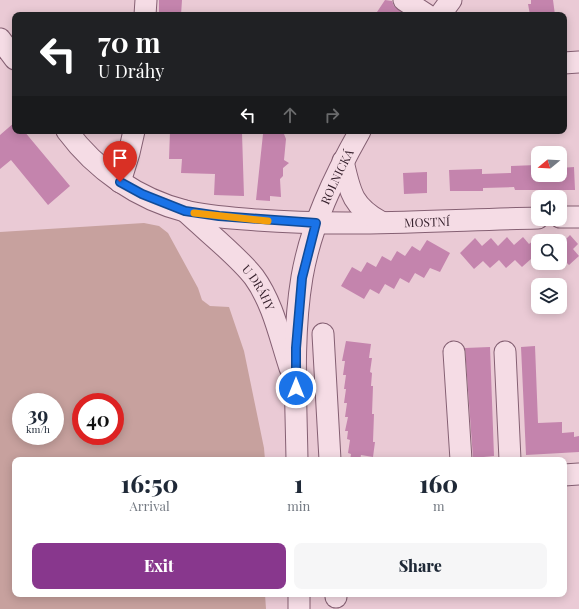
<!DOCTYPE html>
<html lang="en">
<head>
<meta charset="utf-8">
<style>
	body { margin:0; font-family:"Playfair Display",serif; background:#f6f6f7; color:#1f2937; height:100vh; display:flex; flex-direction:column; font-size:15px; white-space:nowrap }
	* { box-sizing:border-box; margin:0 }
	p { font-size:13px; color:#747a83 }
	.icon { flex:none; width:22px; height:22px; fill:none; stroke:currentColor; stroke-width:2; stroke-linecap:round; stroke-linejoin:round }
	.map { position:relative; flex:1; overflow:hidden }
	.sheet { position:absolute; left:12px; top:457px; width:555px; height:140px; display:flex; flex-direction:column; background:#fff; border-radius:8px; box-shadow:0 2px 10px #0003 }
	.sheet>* { flex:none }
	.banner { position:absolute; left:12px; top:12px; width:555px; height:122px; border-radius:8px; box-shadow:0 2px 10px #0003; background:#202124; color:#fff; overflow:hidden }
	.needle { width:26px; rotate:252deg }
	.controls { position:absolute; left:531px; top:146px; display:grid; gap:8px }
	.controls a { display:grid; place-items:center; width:36px; height:36px; border-radius:8px; background:#fff; box-shadow:0 2px 10px #0003; font-size:20px }
	.speed { position:absolute; left:12px; top:393px; display:flex; gap:8px; font-size:20px; font-weight:700; text-align:center }
	.speed>* { display:grid; place-content:center; width:52px; height:52px; border-radius:50%; background:#fff; box-shadow:0 2px 10px #0003; line-height:1 }
	.speed small { font-size:10px; font-weight:400 }
	.speed .limit { border:6px solid #d22; background:#fff; color:#111 }
	.pin { position:absolute; display:grid; place-items:center; width:34px; height:34px; color:#fff; margin:-41px -17px; border-radius:50% 50% 50% 0; rotate:-45deg; box-shadow:0 0 4px #0007 }
	.pin .icon { rotate:45deg }
	.me { position:absolute; width:44px; margin:-22px; rotate:0deg; stroke-linejoin:round; filter:drop-shadow(0 0 3px #0008) }
	.turn { display:flex; align-items:center; gap:14px; height:84px; padding:0 20px; font-size:18px }
	.turn .icon { width:52px; height:52px; stroke-width:2.5 }
	.turn b { display:block; font-size:28px; line-height:34px }
	.lanes { display:flex; align-items:center; height:38px; padding:0 20px; background:#0003; justify-content:center; gap:20px; direction:ltr }
	.lanes .off { opacity:.35 }
	.eta { display:flex; justify-content:space-evenly; align-items:center; height:68px; text-align:center }
	.eta b { font-size:24px; font-weight:800; line-height:28px }
	.button { display:flex; gap:8px; margin-top:auto; padding:8px 20px }
	.button a { flex:1; height:46px; border-radius:8px; background:#88378d; color:#fff; font-size:16px; font-weight:800; line-height:46px; text-align:center }
	.button a+a { background:#f6f6f7; color:#1f2937 }
	.map>svg:first-child { display:block }
	.green { fill:#c7a19e; fill-rule:evenodd }
	.building { fill:#c484ad }
	.lines { fill:none; stroke-linecap:round; stroke-linejoin:round }
	.minor-casing { stroke:#856073; stroke-width:23 }
	.minor { stroke:#f5dce5; stroke-width:21 }
	.route-casing { stroke:#114b97; stroke-width:10 }
	.route { stroke:#1a73e8; stroke-width:7 }
	.slow { stroke:#f59e0b; stroke-width:7 }
	.labels { text-anchor:middle; dominant-baseline:central; stroke-width:3; stroke-linejoin:round; paint-order:stroke }
	.street-label { font-size:12px; fill:#37222e; stroke:#f2d8e1 }
</style>
</head>
<body>
<div class="map">
<svg width="579" height="609" viewBox="0 0 579 609">
	<rect width="100%" height="100%" fill="#eacad5"/>
	<path class="green" d="M144 223 159 226 168 233 198 288 202 300 210 306 229 307 244 351 264 448 265 460H15V594H265L266 609H0V232ZM21 402H55V436H21ZM81 402H115V436H81Z"/>
	<path class="building" d="M159 0H182L181 15H159Z
		M385 0 392 1 394 6 405 15H375Z
		M531 0H553L555 15H530L528 4H531Z
		M15 122V131H24L70 186 48 205 11 160 0 169V135Z
		M170 131 242 133 244 196 214 195 215 174 181 173 182 159H169Z
		M263 134H284L286 139 284 160 289 163 283 168V176L280 179 281 197 270 196V201L256 200Z
		M537 165V175H560V168L574 167 575 190H515L514 187 483 188V191H450L449 170 482 169V174L511 173V166Z
		M427 172V193L404 194 403 173Z
		M570 235 578 244 573 249 579 256 569 265 562 258 560 260V242L561 244Z
		M539 236 543 241H538V263H542L538 267 531 259 522 267 515 260 506 268 499 260 490 268 483 261 474 269 460 253 475 238 482 246 491 238 498 246 507 237 514 245 523 237 529 244Z
		M427 240 450 253 440 272 430 268 424 278 415 273 409 283 400 278 394 289 385 284 379 294 370 289 364 299 341 286 352 267 361 272 367 262 376 267 382 256 391 261 397 251 405 256 412 246 420 251Z
		M346 341 371 344 369 358H372L370 372 372 373 371 386H373L372 414H374L373 442H375L373 457 361 455 360 460H350L351 454 348 453 350 440 347 439 348 431H345L348 417H345L347 403H344L346 389H344L346 375H343L345 361H342Z
		M535 346 538 423 562 422V433L574 432V437L579 436V452L526 455 521 347Z
		M490 347 494 456 473 458 465 348Z"/>
	<g class="lines">
		<g class="minor-casing">
			<g id="minor">
				<path d="M404 0 427 15"/>
				<path d="M145 15 146 0"/>
				<path d="M440 15 451 0"/>
				<path d="M0 39 15 59"/>
				<path d="M564 63 579 62"/>
				<path id="s1" d="M67 131C96 170 138 199 185 211 208 217 233 218 257 220 350 227 445 220 538 218"/>
				<path d="M343 161C350 192 352 206 381 222"/>
				<path d="M120 182 129 153 134 131"/>
				<path id="s2" d="M185 211C206 231 238 256 254 277 273 303 280 338 290 368"/>
				<path d="M560 217H579"/>
				<path d="M323 334 330 460"/>
				<path d="M454 352 461 460"/>
				<path d="M505 352 510 460"/>
				<path id="s3" d="M297 460C296 399 292 337 302 277 311 225 334 177 360 131"/>
				<path d="M564 475 579 474"/>
				<path d="M299 594V609"/>
				<path d="M336 594V597"/>
			</g>
		</g>
		<use href="#minor" class="minor"/>
	</g>
	<g class="lines">
		<g class="route-casing">
			<path id="route" d="M120 182 142 194 185 211 219 216 316 223 302 278 296 348V388"/>
		</g>
		<use href="#route" class="route"/>
		<path class="slow" d="M194 213 268 221"/>
	</g>
	<g class="labels">
		<g class="street-label">
			<text stroke="none"><textPath href="#s3" startOffset="290">ROLNICKÁ</textPath></text>
			<text stroke="none"><textPath href="#s1" startOffset="388">MOSTNÍ</textPath></text>
			<text stroke="none"><textPath href="#s2" startOffset="107">U DRÁHY</textPath></text>
		</g>
	</g>
</svg>
<div class="controls">
<a><svg class="needle" viewBox="-14 -14 28 28"><path d="M0-13l5 13h-10z" fill="#e53935"/><path d="M0 13l5-13h-10z" fill="#747a83"/></svg></a>
<a><svg class="icon" aria-label="sound" viewBox="0 0 24 24"><path d="M4 9h4l5-4v14l-5-4H4zM17 9q2 3 0 6"/></svg></a>
<a><svg class="icon" aria-label="search" viewBox="0 0 24 24"><circle cx="10" cy="10" r="6"/><path d="M15 15l6 6"/></svg></a>
<a><svg class="icon" aria-label="layers" viewBox="0 0 24 24"><path d="M12 4l9 5-9 5-9-5zM3 14l9 5 9-5"/></svg></a>
</div>
<div class="speed"><div>39<small>km/h</small></div><div class="limit">40</div></div>
<div class="pin" style="left:120px;top:182px;background:#d93025"><svg class="icon" aria-label="arrive" viewBox="0 0 24 24"><path d="M6 21V4h12l-3 4 3 4H6"/></svg></div>
<svg class="me" style="left:296px;top:388px" viewBox="-20 -20 40 40"><circle r="17" fill="#1a73e8" stroke="#fff" stroke-width="3"/><path d="M0-11L8 9 0 5-8 9z" fill="#fff"/></svg>
<div class="banner">
<div class="turn"><svg class="icon" aria-label="left" viewBox="0 0 24 24"><path d="M17 20v-9H6M10 6l-5 5 5 5"/></svg><div><b>70 m</b>U Dráhy</div></div>
<div class="lanes"><svg class="icon" aria-label="left" viewBox="0 0 24 24"><path d="M17 20v-9H6M10 6l-5 5 5 5"/></svg><svg class="icon off" aria-label="ahead" viewBox="0 0 24 24"><path d="M12 20V5M6 11l6-6 6 6"/></svg><svg class="icon off" aria-label="right" viewBox="0 0 24 24"><path d="M7 20v-9h11M14 6l5 5-5 5"/></svg></div>
</div>
<section class="sheet">
<div class="eta">
<div><b>16:50</b><p>Arrival</p></div>
<div><b>1</b><p>min</p></div>
<div><b>160</b><p>m</p></div>
</div>
<div class="button"><a>Exit</a><a>Share</a></div>
</section>
</div>
</body>
</html>
